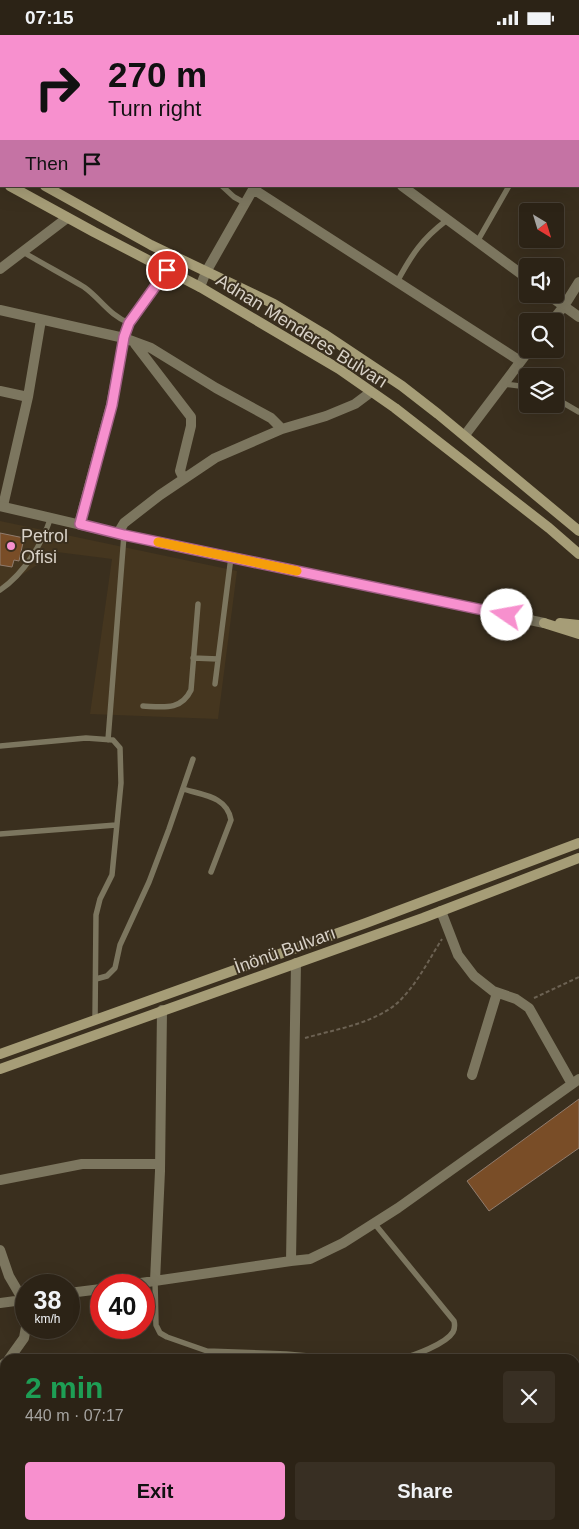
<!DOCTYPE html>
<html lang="en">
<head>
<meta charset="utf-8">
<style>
	body { margin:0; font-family:Helvetica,sans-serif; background:#382f23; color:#f1f3f6; height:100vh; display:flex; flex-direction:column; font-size:19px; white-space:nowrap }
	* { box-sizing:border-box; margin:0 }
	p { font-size:16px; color:#a6a4a1 }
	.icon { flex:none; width:28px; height:28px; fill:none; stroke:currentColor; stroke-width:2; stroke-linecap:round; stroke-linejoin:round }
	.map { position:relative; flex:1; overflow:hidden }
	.details { position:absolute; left:0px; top:1319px; width:580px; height:176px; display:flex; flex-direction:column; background:#2c2316; border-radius:15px 15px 0 0; box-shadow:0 5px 20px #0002,0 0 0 1px #484035 }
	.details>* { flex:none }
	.guide { position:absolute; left:0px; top:0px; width:580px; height:152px; box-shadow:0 5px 20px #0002,0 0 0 1px #484035; background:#f790ce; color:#111; overflow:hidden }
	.needle { width:32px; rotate:142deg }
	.tools { position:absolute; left:519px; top:168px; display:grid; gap:10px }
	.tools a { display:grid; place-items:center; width:45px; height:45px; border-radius:5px; background:#2c2316; box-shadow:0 5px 20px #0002,0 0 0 1px #484035; font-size:25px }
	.speed { position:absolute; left:15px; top:1239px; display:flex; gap:10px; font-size:25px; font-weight:700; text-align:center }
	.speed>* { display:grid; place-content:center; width:65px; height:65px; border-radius:50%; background:#2c2316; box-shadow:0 5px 20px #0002,0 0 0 1px #484035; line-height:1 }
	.speed small { font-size:12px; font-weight:400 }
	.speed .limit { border:8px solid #d22; background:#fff; color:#111 }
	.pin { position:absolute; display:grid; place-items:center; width:42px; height:42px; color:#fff; margin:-21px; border:2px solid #fff; border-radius:50%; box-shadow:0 1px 5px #0007 }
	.me { position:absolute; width:55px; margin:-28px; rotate:282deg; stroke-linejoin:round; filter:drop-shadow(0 0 4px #0008) }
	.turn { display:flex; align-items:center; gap:18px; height:105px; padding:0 25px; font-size:22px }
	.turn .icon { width:65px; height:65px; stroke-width:2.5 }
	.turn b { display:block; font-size:35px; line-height:42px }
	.then { display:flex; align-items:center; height:48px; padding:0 25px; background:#0003; gap:10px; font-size:19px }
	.round { display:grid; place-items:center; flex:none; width:52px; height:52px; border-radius:5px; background:#382f23 }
	.head { display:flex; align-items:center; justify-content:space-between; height:85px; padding:0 25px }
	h1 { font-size:30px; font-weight:700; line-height:38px; color:#1e9e55 }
	.primary-button { display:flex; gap:10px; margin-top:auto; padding:10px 25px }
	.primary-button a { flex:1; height:58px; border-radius:5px; background:#f790ce; color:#111; font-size:20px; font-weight:700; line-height:58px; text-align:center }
	.primary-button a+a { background:#382f23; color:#f1f3f6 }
	.status { display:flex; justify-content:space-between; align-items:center; height:35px; padding:0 25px; background:#2c2316; direction:ltr }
	.status svg { height:14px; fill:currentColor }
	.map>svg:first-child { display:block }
	.built { fill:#45361f }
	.building { fill:#794d27; stroke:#907c6e }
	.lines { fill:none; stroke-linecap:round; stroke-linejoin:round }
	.path { stroke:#6c6253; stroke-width:2; stroke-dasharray:4 2.5; stroke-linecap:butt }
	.service { stroke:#7c765f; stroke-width:5.5 }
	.minor { stroke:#7c765f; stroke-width:10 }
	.tertiary { stroke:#7c765f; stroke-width:10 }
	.secondary { stroke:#a69d77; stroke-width:10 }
	.route-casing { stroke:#a15e86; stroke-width:12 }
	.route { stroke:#f790ce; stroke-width:9 }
	.slow { stroke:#f59e0b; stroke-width:9 }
	.poi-dot { fill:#f790ce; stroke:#3a2f1e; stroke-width:2 }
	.labels { text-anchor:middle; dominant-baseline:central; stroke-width:4; stroke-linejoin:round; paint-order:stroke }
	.street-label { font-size:18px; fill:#d8d1c7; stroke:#3a2f1e }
	.poi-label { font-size:18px; fill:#d8d1c7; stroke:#3a2f1e; text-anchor:start }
</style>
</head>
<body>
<div class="status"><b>07:15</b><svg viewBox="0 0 49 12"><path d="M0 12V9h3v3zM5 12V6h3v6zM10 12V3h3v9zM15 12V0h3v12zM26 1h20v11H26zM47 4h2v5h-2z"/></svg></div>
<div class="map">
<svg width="579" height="1494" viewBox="0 0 579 1494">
	<rect width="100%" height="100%" fill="#3a2f1e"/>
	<path class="built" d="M0 486 237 536 218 684 90 679 112 524 57 517 0 554Z"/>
	<path class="building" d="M0 498 24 503 19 526 14 525 12 532 0 530Z
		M579 1064V1113L489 1176 467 1146Z"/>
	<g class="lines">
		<path class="path" d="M534 963 579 942
			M305 1003C333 995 371 989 395 970 415 953 428 926 442 904"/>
		<path class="service" d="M449 0 451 1
			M556 0 557 1
			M579 20V21
			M222 151 234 162 245 168
			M477 207 509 151
			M23 217C43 229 64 240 84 252 101 264 109 280 129 288
			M397 247C412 219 422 204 447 185
			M503 349 528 352
			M555 363 579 377
			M0 555C24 539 42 509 51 482
			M193 623 218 624
			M215 649 231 522
			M143 671C163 672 181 676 191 655L198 569
			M108 705 124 500
			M0 711 86 703 113 705 120 713 121 748 112 840 100 864 96 880 95 985
			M183 754C202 760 227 761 231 785L211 837
			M0 799 116 790
			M96 944 107 941 115 933 120 910 149 847 169 794 193 724
			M374 1188 454 1286C455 1290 455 1293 453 1297 446 1309 413 1321 400 1324
			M155 1246 156 1290 160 1298 167 1302 207 1316 286 1319 343 1324"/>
		<path class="minor" d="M205 0 207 1
			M401 1 402 0
			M579 68V67
			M402 151 528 244
			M253 154 520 326
			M0 234 67 183
			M200 252 206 237 255 151
			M547 259 579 282
			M0 275 124 303 151 313 216 353 271 383 282 394
			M552 286 564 271 579 247
			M135 309 191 382V391L180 436 184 444
			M0 356 28 362
			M465 400 530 314
			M3 471 28 362 41 285
			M79 489 111 370 124 303 129 288 167 235
			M118 498 124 488 160 460 215 423 282 394 326 381 355 369 371 357
			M441 876 458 920 474 941 493 956 516 964 529 973 572 1049
			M472 1040 497 958
			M0 1145 82 1129H160
			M0 1215 9 1241 23 1265 26 1264
			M291 1226 310 1224 343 1208 398 1173 579 1044
			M155 1246 160 1136 162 975
			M127 1250 291 1226 296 928
			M69 1258 101 1254
			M0 1268 23 1265 26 1273
			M9 1324 24 1303 26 1292
			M0 1332 5 1328"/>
		<path class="tertiary" d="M0 471 124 500 544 588"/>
		<path class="secondary" d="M0 126 1 127
			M0 145 1 146
			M10 151 94 197 200 252 339 334 395 373 549 493 579 519
			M45 151 151 210 274 269 324 299 402 351 438 379 579 496
			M544 588 579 599
			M560 588 579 590
			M0 1019 366 888 579 808
			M0 1034 423 883 579 823"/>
	</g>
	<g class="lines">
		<g class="route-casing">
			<path id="route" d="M167 235 129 288 124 302 112 370 80 489 124 500 507 580"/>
		</g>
		<use href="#route" class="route"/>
		<path class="slow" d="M158 507 297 536"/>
	</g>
	<circle class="poi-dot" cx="11" cy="511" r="5"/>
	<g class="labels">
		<g class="street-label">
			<text transform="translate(302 296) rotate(32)">Adnan Menderes Bulvarı</text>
			<text transform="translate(285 915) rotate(-20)">İnönü Bulvarı</text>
		</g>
		<g class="poi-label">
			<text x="21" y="501">Petrol<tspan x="21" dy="21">Ofisi</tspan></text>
		</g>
	</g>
</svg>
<div class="tools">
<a><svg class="needle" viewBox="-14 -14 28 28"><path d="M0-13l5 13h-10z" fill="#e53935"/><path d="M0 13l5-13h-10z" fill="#a6a4a1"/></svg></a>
<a><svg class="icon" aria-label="sound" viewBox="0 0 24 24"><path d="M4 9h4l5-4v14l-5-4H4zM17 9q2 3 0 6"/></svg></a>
<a><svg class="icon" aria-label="search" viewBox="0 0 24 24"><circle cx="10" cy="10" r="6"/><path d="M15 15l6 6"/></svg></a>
<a><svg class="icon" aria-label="layers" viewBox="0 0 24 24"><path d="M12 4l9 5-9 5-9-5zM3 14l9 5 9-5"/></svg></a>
</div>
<div class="speed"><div>38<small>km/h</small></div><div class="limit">40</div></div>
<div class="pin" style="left:167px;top:235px;background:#d93025"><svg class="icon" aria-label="arrive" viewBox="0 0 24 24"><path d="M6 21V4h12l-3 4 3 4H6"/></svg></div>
<svg class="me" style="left:507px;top:580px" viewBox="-20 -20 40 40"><circle r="19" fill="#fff"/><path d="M0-13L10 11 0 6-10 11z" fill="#f790ce"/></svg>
<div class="guide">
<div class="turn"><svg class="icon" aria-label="right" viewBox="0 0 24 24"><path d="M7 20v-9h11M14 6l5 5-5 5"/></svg><div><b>270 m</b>Turn right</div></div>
<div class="then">Then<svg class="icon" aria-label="arrive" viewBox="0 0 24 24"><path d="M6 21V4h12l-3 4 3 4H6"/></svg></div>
</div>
<section class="details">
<div class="head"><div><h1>2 min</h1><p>440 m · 07:17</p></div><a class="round"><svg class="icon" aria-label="close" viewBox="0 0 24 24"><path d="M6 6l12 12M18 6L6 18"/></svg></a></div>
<div class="primary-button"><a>Exit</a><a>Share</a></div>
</section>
</div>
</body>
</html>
